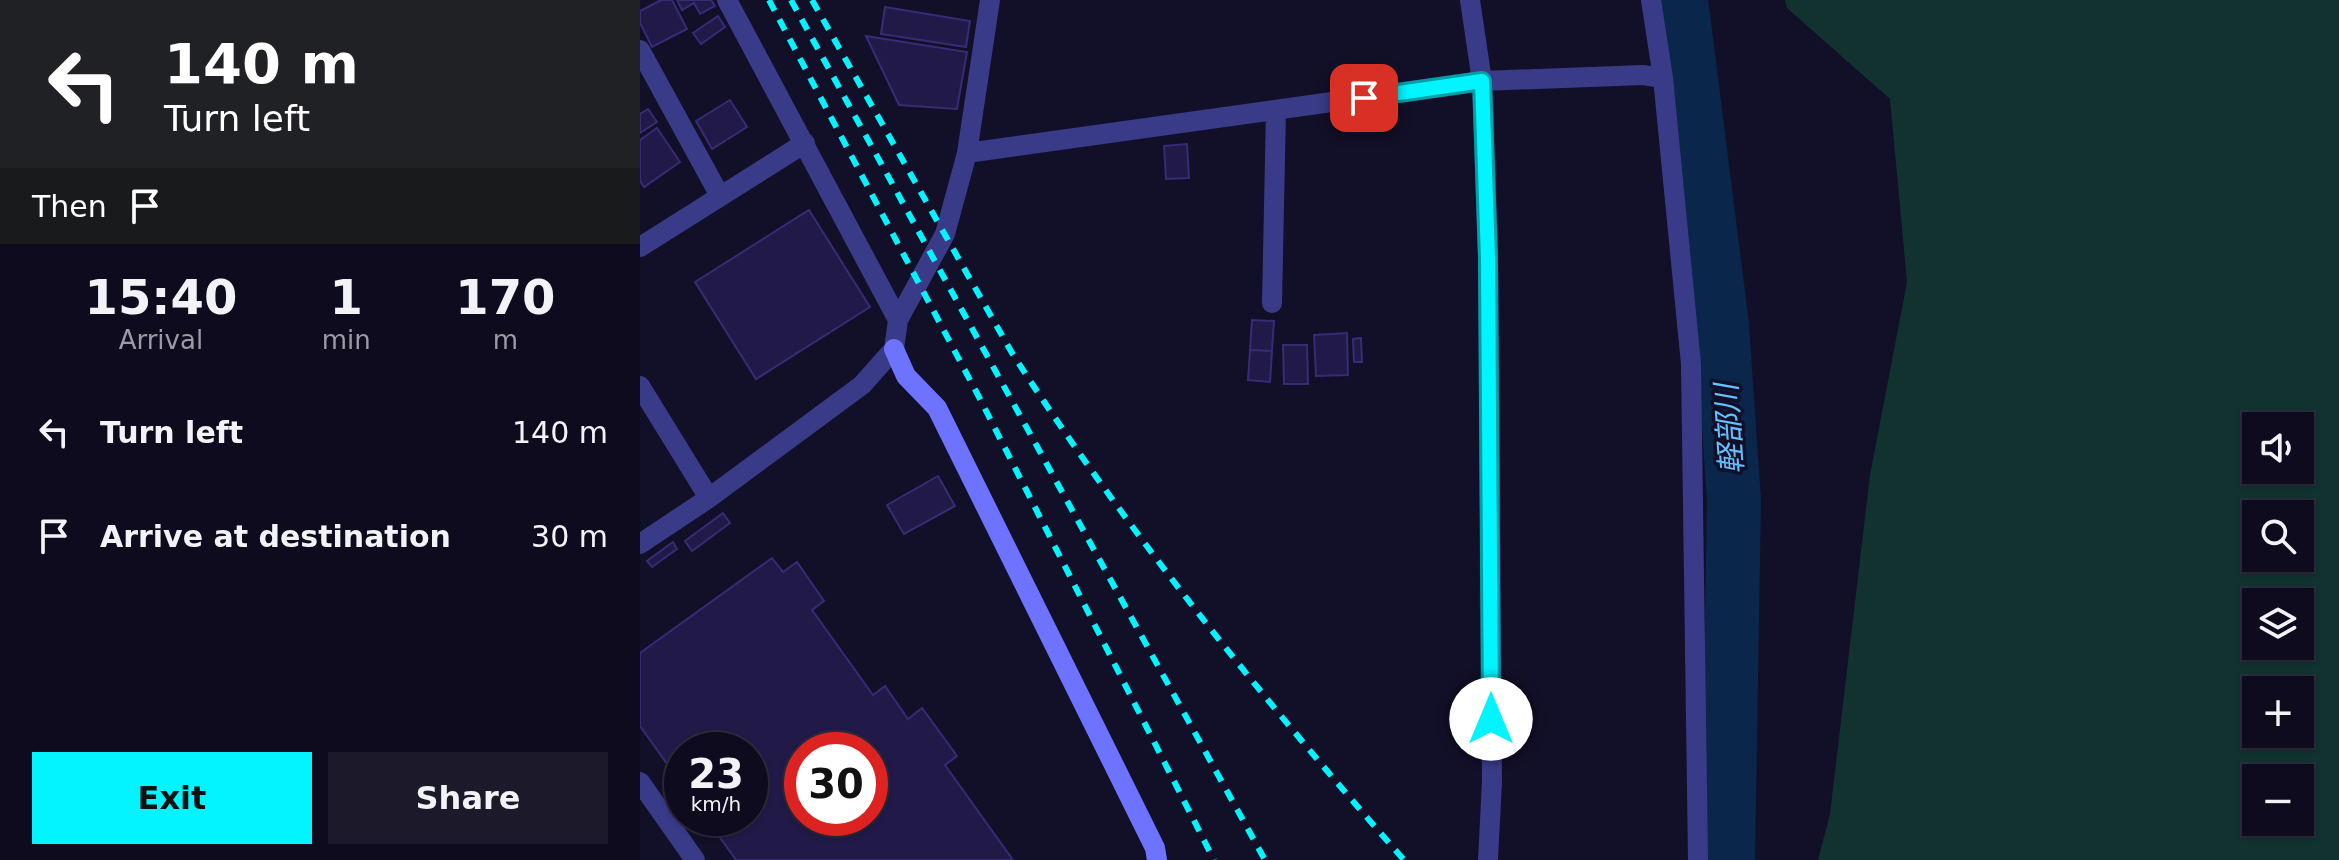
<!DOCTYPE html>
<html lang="en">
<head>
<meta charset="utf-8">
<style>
	body { margin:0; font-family:"DejaVu Sans","Noto Sans JP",sans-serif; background:#1c192b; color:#f1f3f6; height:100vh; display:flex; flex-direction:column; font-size:30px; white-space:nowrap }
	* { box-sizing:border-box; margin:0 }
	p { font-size:26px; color:#9b9ba4 }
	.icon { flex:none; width:44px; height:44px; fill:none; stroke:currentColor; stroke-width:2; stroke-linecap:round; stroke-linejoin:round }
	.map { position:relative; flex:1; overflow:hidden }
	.details { display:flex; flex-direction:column; background:#0e0b1e; width:640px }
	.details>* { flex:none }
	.hud { background:#202124; color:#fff; overflow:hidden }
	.tools { position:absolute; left:1602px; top:412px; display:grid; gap:16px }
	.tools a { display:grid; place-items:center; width:72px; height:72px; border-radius:0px; background:#0e0b1e; box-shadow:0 2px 6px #0004,0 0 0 2px #2e2b3c; font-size:40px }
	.speed { position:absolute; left:24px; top:732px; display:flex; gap:16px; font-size:40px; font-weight:700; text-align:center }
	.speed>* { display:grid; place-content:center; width:104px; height:104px; border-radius:50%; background:#0e0b1e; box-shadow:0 2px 6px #0004,0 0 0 2px #2e2b3c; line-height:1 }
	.speed small { font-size:20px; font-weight:400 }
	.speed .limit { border:12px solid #d22; background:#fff; color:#111 }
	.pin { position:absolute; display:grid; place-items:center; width:68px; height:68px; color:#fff; margin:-34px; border-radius:16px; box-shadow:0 4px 12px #0006 }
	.me { position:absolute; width:88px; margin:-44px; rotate:0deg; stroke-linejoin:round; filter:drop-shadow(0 0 6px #0008) }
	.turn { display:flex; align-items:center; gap:28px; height:168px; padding:0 32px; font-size:36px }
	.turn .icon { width:104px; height:104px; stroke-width:2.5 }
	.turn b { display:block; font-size:56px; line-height:68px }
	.then { display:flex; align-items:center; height:76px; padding:0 32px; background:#0003; gap:16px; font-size:30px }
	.eta { display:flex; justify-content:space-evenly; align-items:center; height:136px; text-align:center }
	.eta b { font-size:48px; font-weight:700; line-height:56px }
	.button { display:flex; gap:16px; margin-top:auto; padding:16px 32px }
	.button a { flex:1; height:92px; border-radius:0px; background:#02f5ff; color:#111; font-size:32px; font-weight:700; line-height:92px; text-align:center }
	.button a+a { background:#1c192b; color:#f1f3f6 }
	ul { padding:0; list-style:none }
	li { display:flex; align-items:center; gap:24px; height:104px; padding:0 32px }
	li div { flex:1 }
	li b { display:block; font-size:30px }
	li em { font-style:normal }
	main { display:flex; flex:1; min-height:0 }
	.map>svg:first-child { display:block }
	.green { fill:#12322f; fill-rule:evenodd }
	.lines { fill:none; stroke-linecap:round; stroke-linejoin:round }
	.river { stroke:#0b264b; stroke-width:54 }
	.building { fill:#211a49; stroke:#362c76; stroke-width:2; fill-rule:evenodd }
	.street { stroke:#393b88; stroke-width:20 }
	.secondary { stroke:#6d72ff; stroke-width:20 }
	.rail { stroke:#02f5ff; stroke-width:6; stroke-dasharray:12 10; stroke-linecap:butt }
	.route-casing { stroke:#019fa6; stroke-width:20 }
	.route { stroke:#02f5ff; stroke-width:14 }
	.labels { text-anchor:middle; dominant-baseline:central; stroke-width:7; stroke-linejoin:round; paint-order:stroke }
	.water-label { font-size:30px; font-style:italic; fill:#64c1ff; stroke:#120f28 }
</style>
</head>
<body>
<main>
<section class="details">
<div class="hud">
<div class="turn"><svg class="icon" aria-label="left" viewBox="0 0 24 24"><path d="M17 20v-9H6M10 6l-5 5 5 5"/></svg><div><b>140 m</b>Turn left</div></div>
<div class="then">Then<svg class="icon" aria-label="arrive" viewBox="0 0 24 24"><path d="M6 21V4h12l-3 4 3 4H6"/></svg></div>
</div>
<div class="eta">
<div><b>15:40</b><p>Arrival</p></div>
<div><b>1</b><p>min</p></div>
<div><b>170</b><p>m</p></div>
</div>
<ul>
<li><svg class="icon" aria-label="left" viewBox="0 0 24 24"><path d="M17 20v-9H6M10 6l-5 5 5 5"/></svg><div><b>Turn left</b></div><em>140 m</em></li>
<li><svg class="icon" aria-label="arrive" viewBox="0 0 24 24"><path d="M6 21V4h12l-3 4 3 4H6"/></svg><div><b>Arrive at destination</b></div><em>30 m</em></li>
</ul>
<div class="button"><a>Exit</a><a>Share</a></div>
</section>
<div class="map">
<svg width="1699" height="860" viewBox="0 0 1699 860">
	<rect width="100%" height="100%" fill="#120f28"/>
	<path class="green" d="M1145 0H1699V860H1178L1190 814 1230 475 1267 282 1250 99 1147 8ZM1616 426H1660V470H1616ZM1616 514H1660V558H1616ZM1616 602H1660V646H1616ZM1616 690H1660V734H1616ZM1616 778H1660V822H1616Z"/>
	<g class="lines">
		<path class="river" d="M1041 0 1082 325 1094 501 1088 860"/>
	</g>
	<path class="building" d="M21 0H32L47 29 12 47 0 23V11Z
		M37 0H71L75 6 60 14 54 3 42 10Z
		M245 7 330 21 326 47 241 34Z
		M78 16 85 27 61 44 53 33Z
		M226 36 327 52 317 109 259 105Z
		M90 100 107 127 72 149 56 121Z
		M8 109 17 122 0 133V114Z
		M17 128 40 162 4 187 0 181V140Z
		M547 144 549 178 526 179 524 146Z
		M169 210 230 307 116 379 55 282Z
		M612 320 634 321 632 351 610 350Z
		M707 333 708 375 676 376 674 335Z
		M721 338 722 362H714L713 339Z
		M643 345H667L668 384H644Z
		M610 350 632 351 630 382 608 380Z
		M298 476 315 506 264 534 247 505Z
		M83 513 90 523 52 551 45 541Z
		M33 542 37 549 12 567 7 561Z
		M132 558 143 572 157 562 184 601 172 610 233 695 245 686 268 719 282 708 317 756 305 765 373 860H96L66 818H110V750H42V785L0 726V653ZM162 750H230V818H162Z"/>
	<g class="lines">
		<path class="street" d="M87 0 258 320
			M830 0 842 81 848 258 852 781 848 860
			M1011 0 1023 78 1051 364 1058 860
			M0 50 80 196
			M327 153 842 81 1003 75 1023 78
			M0 247 165 143
			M632 303 636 110
			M0 386 69 498
			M0 544 69 498 222 385 254 349 258 320 305 234 327 153 350 0
			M0 782 55 860"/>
		<path class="secondary" d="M254 349 266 376 297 408 515 848 517 860"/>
		<path class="rail" d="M129 0 339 397 574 860
			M151 0 625 860
			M172 0 372 353C488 533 623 699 764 860"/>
	</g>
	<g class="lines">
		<g class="route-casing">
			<path id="route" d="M724 98 842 81 848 258 851 719"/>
		</g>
		<use href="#route" class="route"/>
	</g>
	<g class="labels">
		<g class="water-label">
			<text transform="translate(1089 429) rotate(-94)">軽部川</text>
		</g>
	</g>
</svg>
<div class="tools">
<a><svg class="icon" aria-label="sound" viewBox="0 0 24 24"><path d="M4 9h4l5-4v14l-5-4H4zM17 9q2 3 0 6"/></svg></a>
<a><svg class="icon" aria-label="search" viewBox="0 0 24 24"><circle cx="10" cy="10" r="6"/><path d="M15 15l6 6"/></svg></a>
<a><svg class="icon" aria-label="layers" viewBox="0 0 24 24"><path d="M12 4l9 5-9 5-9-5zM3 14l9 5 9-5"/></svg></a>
<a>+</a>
<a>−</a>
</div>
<div class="speed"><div>23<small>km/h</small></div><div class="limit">30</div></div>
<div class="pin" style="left:724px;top:98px;background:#d93025"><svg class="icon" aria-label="arrive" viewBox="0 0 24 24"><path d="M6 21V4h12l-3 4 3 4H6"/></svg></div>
<svg class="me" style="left:851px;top:719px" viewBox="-20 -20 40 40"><circle r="19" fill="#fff"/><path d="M0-13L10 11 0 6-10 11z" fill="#02f5ff"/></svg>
</div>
</main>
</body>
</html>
